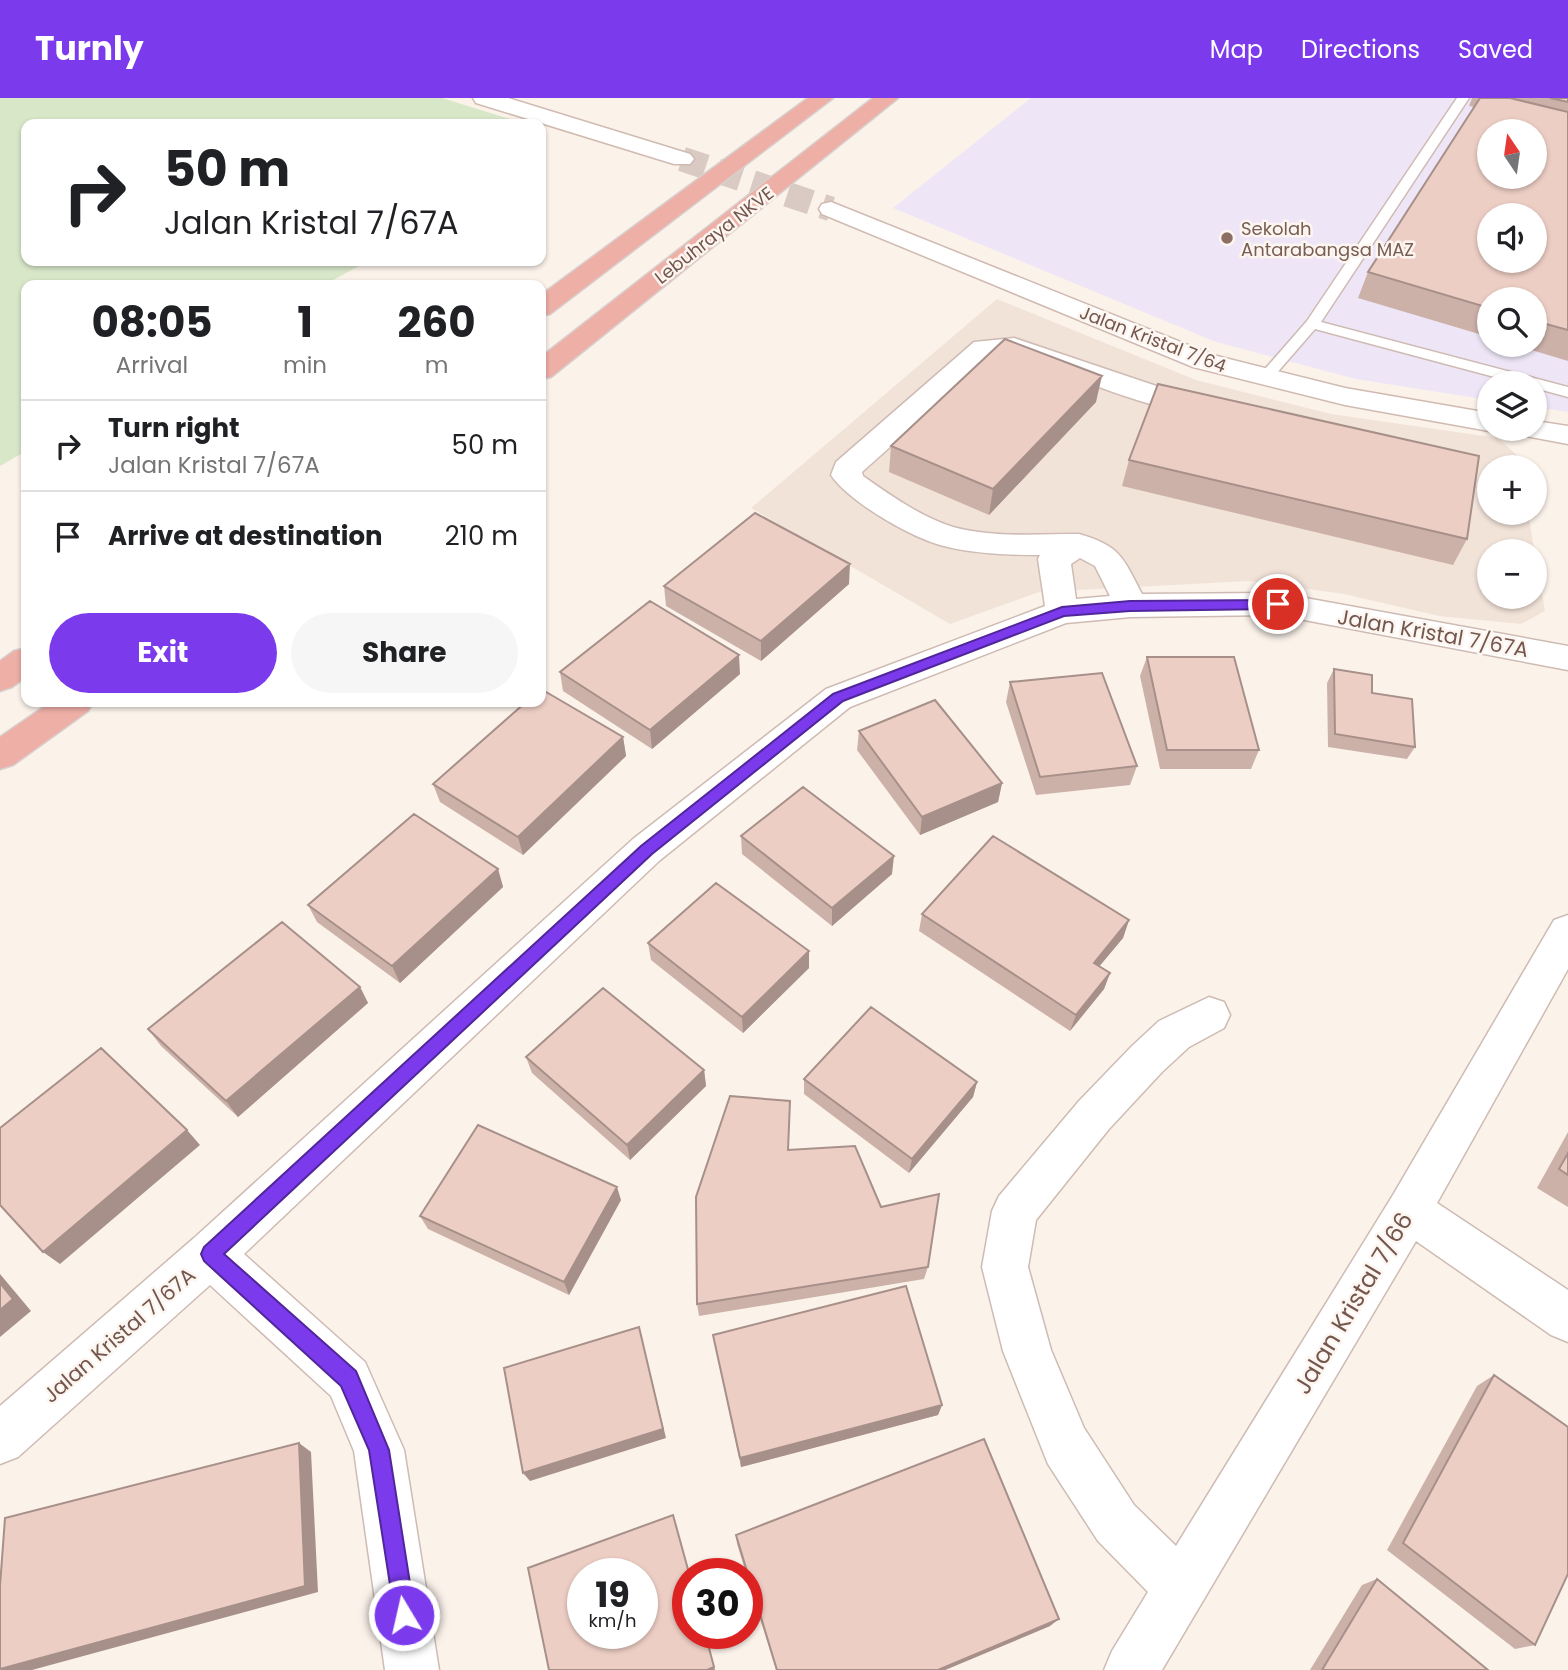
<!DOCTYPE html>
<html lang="en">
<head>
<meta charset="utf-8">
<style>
	body { margin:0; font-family:Poppins,sans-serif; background:#f6f6f6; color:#202124; height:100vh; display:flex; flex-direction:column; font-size:26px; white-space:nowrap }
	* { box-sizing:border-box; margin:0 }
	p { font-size:23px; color:#757577 }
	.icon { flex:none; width:38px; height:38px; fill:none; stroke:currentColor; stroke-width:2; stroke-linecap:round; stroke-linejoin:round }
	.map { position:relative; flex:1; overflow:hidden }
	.panel { position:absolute; left:21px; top:182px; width:525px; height:427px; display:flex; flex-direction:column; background:#fff; border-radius:14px; box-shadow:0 2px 5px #0004 }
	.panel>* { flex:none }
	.guide { position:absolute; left:21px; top:21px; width:525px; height:147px; border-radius:14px; box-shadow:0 2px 5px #0004; background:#fff; color:#202124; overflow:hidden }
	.needle { width:46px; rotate:347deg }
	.controls { position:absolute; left:1477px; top:21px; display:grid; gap:14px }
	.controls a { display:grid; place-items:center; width:70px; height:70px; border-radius:50%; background:#fff; box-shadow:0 2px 5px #0004; font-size:35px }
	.speed { position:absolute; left:567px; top:1460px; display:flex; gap:14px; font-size:35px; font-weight:700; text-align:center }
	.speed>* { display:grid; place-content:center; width:91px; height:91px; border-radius:50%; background:#fff; box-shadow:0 2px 5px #0004; line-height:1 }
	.speed small { font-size:18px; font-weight:400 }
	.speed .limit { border:10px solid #d22; background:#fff; color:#111 }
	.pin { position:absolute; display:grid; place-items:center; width:60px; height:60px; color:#fff; margin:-30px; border:4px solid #fff; border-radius:50%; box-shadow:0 2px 7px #0007 }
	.me { position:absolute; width:77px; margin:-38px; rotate:351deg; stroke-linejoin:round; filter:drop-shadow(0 0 5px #0008) }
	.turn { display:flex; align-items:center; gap:24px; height:147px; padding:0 28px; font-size:32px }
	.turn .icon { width:91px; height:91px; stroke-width:2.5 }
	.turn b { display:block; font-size:49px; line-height:60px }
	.eta { display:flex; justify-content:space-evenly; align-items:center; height:119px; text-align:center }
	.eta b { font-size:42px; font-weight:700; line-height:49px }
	.cta { display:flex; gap:14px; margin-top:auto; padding:14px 28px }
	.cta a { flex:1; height:80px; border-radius:42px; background:#7c3aed; color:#fff; font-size:28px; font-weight:700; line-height:80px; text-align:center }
	.cta a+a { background:#f6f6f6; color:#202124 }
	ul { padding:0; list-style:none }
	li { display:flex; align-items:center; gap:21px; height:91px; padding:0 28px; border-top:2px solid #e0e0e0 }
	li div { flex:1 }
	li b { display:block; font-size:26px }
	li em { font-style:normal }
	header { display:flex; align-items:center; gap:42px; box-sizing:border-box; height:98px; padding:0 35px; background:#7c3aed; color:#fff }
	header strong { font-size:33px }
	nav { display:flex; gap:38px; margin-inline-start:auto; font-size:24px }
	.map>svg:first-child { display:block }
	.residential { fill:#f2e3d9; fill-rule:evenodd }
	.education { fill:#eee6f7; fill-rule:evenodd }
	.green { fill:#d9e7c9 }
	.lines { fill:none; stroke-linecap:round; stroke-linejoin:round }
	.secondary-tunnel { stroke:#d9cbc3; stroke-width:25; stroke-dasharray:25 12; stroke-linecap:butt }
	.lane-casing { stroke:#cebbb3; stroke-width:3 }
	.street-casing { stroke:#cebbb3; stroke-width:3 }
	.secondary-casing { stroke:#d0bab1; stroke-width:3 }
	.highway-casing { stroke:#d8d0ce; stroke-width:3 }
	.lane { fill:#fff; fill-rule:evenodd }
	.street { fill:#fff; fill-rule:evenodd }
	.secondary { fill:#fff; fill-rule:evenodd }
	.highway { fill:#eeafa7; fill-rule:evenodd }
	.wall { fill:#ccb1a9 }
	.shaded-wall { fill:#a69089 }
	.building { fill:#edcec4; stroke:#a69089; stroke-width:2; fill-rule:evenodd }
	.route { fill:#7c3aed; stroke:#51269a; stroke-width:2 }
	.education-dot { fill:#8d6e63; stroke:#fdf6f0; stroke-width:2.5 }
	.labels { text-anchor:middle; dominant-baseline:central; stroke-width:5; stroke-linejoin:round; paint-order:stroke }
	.far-education-label { font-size:18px; fill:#785e54; stroke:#fdf6f0; text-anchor:start }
	.far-street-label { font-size:18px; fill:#73574f; stroke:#fdf6f0 }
	.street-label { font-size:21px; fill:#73574f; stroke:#fdf6f0 }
	.near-street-label { font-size:24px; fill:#73574f; stroke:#fdf6f0 }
</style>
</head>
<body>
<header>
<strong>Turnly</strong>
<nav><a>Map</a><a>Directions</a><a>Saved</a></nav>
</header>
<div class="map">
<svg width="1568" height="1572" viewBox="0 0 1568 1572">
	<rect width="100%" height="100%" fill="#fbf2ea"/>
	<path class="residential" d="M997 201 1196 282 1331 316 1498 340 1519 359 1520 369H1489V415H1528L1545 513 1521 526 1439 518 1344 496 1249 483 1039 494 950 526 751 410ZM1489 453H1535V499H1489Z"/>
	<path class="education" d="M1031 0H1568V314L1535 309V285H1489V302L1356 281 1216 244 893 110ZM1489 33H1535V79H1489ZM1489 117H1535V163H1489ZM1489 201H1535V247H1489Z"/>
	<path class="green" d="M0 0H442L526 26H26V163H368L324 187H26V353L0 368Z"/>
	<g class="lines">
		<path class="secondary-tunnel" d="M682 61 831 111"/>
		<g class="lane-casing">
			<path id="lane" d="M1457 0H1469L1321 224 1568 289V299L1535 290V285H1517L1315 231 1269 284H1259L1256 281 1259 278 1307 223Z"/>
		</g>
		<g class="street-casing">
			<path id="street" d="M1014 240 1180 296 1216 304 1220 310 1216 316C1181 325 1052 271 1012 256L992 258 862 374 863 378C890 397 921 419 953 429 993 440 1038 436 1079 436 1121 448 1123 460 1142 496L1278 495 1568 548V572L1278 517 1131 519 1066 525 850 609 659 763 244 1156 365 1264 404 1352 439 1572H385L354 1353 331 1298 210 1187 18 1359 0 1366V1308L194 1140 633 741 826 591 1045 508 1038 461 1040 457C1008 457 975 456 944 448 912 440 849 404 831 377L836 364 974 244ZM1080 460 1095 468 1110 498 1076 501 1071 466Z
				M1568 817V871L1437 1105 1568 1192V1244L1551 1237 1416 1143 1162 1572H1104L1112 1553 1148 1494 1098 1443 1048 1366 1003 1253 982 1169 992 1113 999 1098 1079 1003 1132 948 1159 923 1209 899 1224 904 1230 917 1224 930 1189 949 1162 974 1109 1031 1036 1122 1028 1169 1051 1252 1084 1330 1134 1407 1176 1448 1393 1097 1554 822Z"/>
		</g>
		<g class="secondary-casing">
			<path id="secondary" d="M473 0H508L690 56 694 61 690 66H674L476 5Z
				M831 104 1213 257 1345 290 1489 315V331H1498L1489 333 1345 307 1193 269 822 116 819 111 822 106Z
				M1535 323 1568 328V346L1520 337 1516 331H1535Z"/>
		</g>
		<g class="highway-casing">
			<path id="highway" d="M808 0H833L550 216 541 218V197Z
				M873 0H898L551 279 541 281V259Z
				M26 550V579L12 589 0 593V563L14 553Z
				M51 604H93L88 613 13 667 0 671V639Z"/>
		</g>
		<use href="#lane" class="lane"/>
		<use href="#street" class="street"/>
		<use href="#secondary" class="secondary"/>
		<use href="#highway" class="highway"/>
	</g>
	<path class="wall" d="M1472 0H1568V263L1515 247H1535V201H1489V239L1358 200 1368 174 1474 9 1469 8Z
		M1096 304 989 417 889 374 891 348Z
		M1129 362 1467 441 1453 467 1122 388Z
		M849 486 761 563 666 508 664 488Z
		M1147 559 1259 652 1251 671H1160L1140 578Z
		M1334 571 1372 595 1415 649 1407 661 1328 649 1327 585Z
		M560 574 740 576 652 651 563 593Z
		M1010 584 1137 668 1130 687 1036 697 1006 604Z
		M859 633 1002 685 998 704 920 737 857 652Z
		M623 639 626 658 523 757 440 704 433 686Z
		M741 738 892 776 832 828 742 756Z
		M498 771 503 789 400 885 317 824 308 807Z
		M922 816 1129 822 1123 840 1099 868 1110 875 1104 891 1070 933 919 833Z
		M648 845 809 870 743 935 651 862Z
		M360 889 368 905 238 1019 161 948 148 931Z
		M526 959 704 972 706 988 630 1062 532 975Z
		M804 981 977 984 973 999 909 1075 804 996Z
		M1568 1034V1109L1537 1090Z
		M789 1052 881 1109 928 1169 924 1181 699 1218 697 1206Z
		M621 1102 569 1197 428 1131 420 1118Z
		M713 1237 942 1307 938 1317 741 1369Z
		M1494 1277 1535 1547 1515 1551 1387 1452 1477 1288Z
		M736 1437 1050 1528 945 1572H776L747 1479V1475H746L737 1446Z
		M1377 1481 1488 1572H1310L1362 1487Z"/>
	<path class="shaded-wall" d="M1102 278 1096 304 989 417 993 391Z
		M850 466 849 486 761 563V543Z
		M739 557 740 576 652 651 650 632Z
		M623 639 626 658 523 757 518 739Z
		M1002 685 998 704 920 737 922 719Z
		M894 758 892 776 832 828V810Z
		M498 771 503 789 400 885 392 868Z
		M1129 822 1123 840 1088 882 1094 865Z
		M809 853V870L743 935 742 919Z
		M1110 875 1104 891 1070 933 1076 917Z
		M360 889 368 905 238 1019 226 1003Z
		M704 972 706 988 630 1062 627 1047Z
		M977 984 973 999 909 1075 912 1061Z
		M187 1032 200 1047 60 1166 43 1154Z
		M617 1089 621 1102 569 1197 564 1184Z
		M0 1176 31 1213 0 1239Z
		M639 1229 666 1340 530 1383 523 1375Z
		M942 1307 938 1317 741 1369 740 1360Z
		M299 1345 311 1354 318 1494 32 1572H0Z
		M1059 1521 1050 1528 945 1572H938Z
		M705 1535 715 1572H707Z"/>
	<path class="building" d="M1480 0H1510L1568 14V232L1535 223V201H1489V210L1368 174ZM1489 33H1535V79H1489ZM1489 117H1535V163H1489Z
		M1550 0H1568V4Z
		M1005 241 1102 278 993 391 891 348Z
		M1158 286 1479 358 1467 441 1129 362Z
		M755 415 850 466 761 543 664 488Z
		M650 503 739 557 650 632 560 574Z
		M1147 559H1234L1259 652H1167Z
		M1334 571 1372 577V595L1412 601 1415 649 1335 636Z
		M1102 575 1137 668 1040 679 1010 584Z
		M541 591 623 639 518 739 433 686 526 604H541Z
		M935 602 1002 685 922 719 859 633Z
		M803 689 894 758 832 810 741 738Z
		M414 716 498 771 392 868 308 807Z
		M993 738 1129 822 1094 865 1110 875 1076 917 922 816Z
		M716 785 809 853 742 919 648 845Z
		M282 824 360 889 226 1003 148 931Z
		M603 890 704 972 627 1047 526 959Z
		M871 909 977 984 912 1061 804 981Z
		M101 950 187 1032 43 1154 0 1107V1030Z
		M730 998 790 1003 788 1052 855 1048 881 1109 939 1096 928 1169 697 1206 696 1099Z
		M478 1027 617 1089 564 1184 420 1118Z
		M1568 1055V1077L1559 1071Z
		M0 1185 13 1201 0 1212Z
		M906 1188 942 1307 740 1360 713 1237Z
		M639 1229 663 1331 523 1375 504 1270Z
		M1494 1277 1568 1329V1476L1535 1547 1403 1445Z
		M984 1341 1059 1521 938 1572H777L736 1437Z
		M299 1345 305 1488 0 1571V1488L5 1420Z
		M673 1417 689 1475H688V1535H705L714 1569 707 1572H549L528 1470ZM583 1475H642V1535H583Z
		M1377 1481 1488 1572H1322Z"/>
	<path class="route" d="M1278 502 1285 506 1278 511 1130 513 1064 518 843 603 652 756 224 1156 356 1273 389 1352 415 1517 412 1525 404 1528 396 1525 369 1352 341 1288 204 1163 201 1156 204 1149 641 748 833 596 1062 509 1130 503Z"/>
	<circle class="education-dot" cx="1227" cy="140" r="7"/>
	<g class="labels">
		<g class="far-education-label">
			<text x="1241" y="130">Sekolah<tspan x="1241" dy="21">Antarabangsa MAZ</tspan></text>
		</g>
		<g class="far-street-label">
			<text transform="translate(714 137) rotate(-38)">Lebuhraya NKVE</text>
			<text transform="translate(1153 241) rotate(21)">Jalan Kristal 7/64</text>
		</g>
		<g class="street-label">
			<text transform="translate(1433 535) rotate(10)">Jalan Kristal 7/67A</text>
			<text transform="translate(119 1237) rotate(-41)">Jalan Kristal 7/67A</text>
		</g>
		<g class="near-street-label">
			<text transform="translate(1353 1205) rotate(-59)">Jalan Kristal 7/66</text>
		</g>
	</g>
</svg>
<div class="controls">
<a><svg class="needle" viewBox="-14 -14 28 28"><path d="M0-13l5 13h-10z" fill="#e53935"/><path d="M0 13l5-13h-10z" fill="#757577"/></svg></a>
<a><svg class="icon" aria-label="sound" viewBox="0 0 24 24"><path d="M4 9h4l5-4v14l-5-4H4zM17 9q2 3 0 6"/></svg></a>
<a><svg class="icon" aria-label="search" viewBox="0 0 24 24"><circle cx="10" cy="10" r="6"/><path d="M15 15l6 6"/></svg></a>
<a><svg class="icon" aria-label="layers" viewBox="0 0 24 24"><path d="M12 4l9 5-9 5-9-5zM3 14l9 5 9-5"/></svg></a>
<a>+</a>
<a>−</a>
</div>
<div class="speed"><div>19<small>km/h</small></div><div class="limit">30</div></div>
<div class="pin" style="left:1278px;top:506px;background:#d93025"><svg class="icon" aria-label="arrive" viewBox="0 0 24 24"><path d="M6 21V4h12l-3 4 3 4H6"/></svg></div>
<svg class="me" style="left:404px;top:1517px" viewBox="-20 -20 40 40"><circle r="17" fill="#7c3aed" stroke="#fff" stroke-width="3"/><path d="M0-11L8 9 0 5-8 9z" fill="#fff"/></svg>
<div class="guide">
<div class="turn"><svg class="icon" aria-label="right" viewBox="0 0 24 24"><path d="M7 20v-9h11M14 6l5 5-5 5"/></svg><div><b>50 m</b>Jalan Kristal 7/67A</div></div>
</div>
<section class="panel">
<div class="eta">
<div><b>08:05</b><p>Arrival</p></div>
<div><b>1</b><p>min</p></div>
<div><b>260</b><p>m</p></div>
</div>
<ul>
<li><svg class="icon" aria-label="right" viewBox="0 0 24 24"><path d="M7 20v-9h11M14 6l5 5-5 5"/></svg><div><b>Turn right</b><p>Jalan Kristal 7/67A</p></div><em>50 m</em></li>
<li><svg class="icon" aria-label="arrive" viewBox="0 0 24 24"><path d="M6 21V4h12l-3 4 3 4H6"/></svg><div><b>Arrive at destination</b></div><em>210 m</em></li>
</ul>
<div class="cta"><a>Exit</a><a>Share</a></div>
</section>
</div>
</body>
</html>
